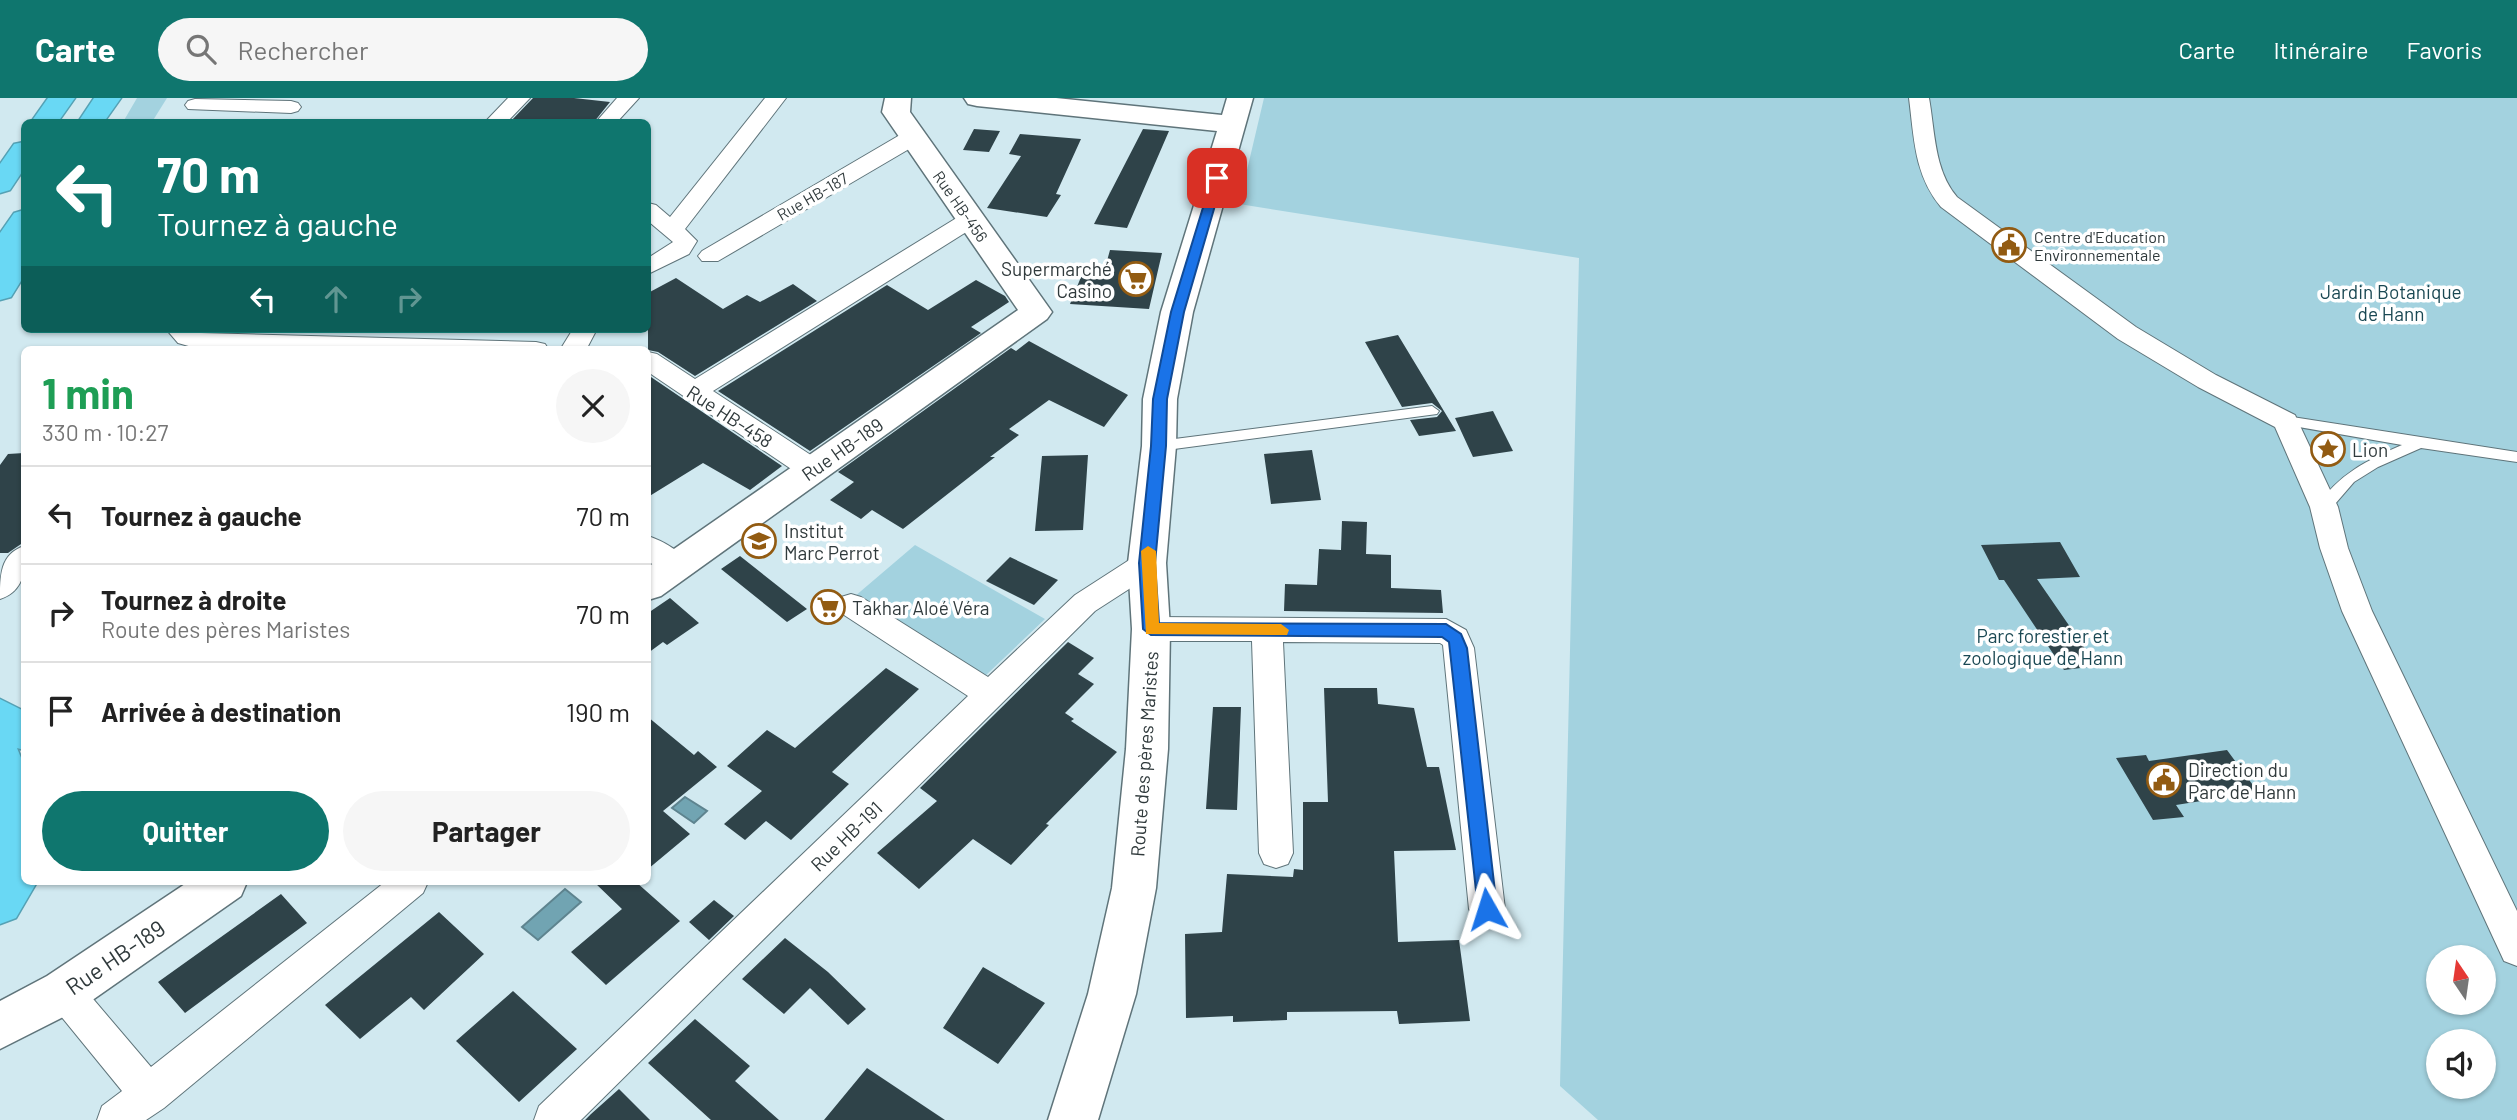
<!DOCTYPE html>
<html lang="fr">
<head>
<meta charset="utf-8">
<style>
	body { margin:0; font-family:Barlow,sans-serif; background:#f6f6f6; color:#222; height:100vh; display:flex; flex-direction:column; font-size:26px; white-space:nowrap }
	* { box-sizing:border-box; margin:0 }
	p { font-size:23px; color:#767676 }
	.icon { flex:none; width:38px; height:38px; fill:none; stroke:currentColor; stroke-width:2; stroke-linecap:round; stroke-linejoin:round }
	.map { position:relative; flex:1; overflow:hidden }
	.side { position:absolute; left:21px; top:248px; width:630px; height:539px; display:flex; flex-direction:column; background:#fff; border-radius:10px; box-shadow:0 2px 5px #0004 }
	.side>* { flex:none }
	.hud { position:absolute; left:21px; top:21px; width:630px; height:214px; border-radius:10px; box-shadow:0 2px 5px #0004; background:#0f766e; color:#fff; overflow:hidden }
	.needle { width:46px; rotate:347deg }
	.buttons { position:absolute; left:2426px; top:847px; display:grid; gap:14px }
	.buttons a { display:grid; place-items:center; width:70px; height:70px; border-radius:50%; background:#fff; box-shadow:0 2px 5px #0004; font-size:35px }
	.pin { position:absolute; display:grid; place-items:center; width:60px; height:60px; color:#fff; margin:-30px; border-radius:14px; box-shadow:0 4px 10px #0006 }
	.me { position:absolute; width:77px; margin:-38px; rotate:354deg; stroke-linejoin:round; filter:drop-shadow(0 0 5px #0008) }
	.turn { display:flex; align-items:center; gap:24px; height:147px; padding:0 21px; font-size:32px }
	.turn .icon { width:91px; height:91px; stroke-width:2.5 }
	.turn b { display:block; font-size:49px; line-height:60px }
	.lanes { display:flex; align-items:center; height:66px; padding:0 21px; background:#0003; justify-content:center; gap:35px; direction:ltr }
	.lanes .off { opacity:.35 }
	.round { display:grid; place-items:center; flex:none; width:74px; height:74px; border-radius:37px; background:#f6f6f6 }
	.overview { display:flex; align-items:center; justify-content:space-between; height:119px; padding:0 21px }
	h1 { font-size:42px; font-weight:700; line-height:52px; color:#1e9e55 }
	.cta { display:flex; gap:14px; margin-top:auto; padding:14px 21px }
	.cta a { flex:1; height:80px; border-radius:42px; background:#0f766e; color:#fff; font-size:28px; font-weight:700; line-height:80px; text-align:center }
	.cta a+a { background:#f6f6f6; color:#222 }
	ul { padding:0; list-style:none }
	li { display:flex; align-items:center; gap:21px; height:98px; padding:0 21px; border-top:2px solid #e0e0e0 }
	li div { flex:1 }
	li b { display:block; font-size:26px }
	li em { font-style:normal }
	header { display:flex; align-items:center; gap:42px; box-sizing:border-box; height:98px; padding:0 35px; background:#0f766e; color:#fff }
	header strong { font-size:33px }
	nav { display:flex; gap:38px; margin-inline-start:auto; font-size:24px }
	.search { width:490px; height:63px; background:#f6f6f6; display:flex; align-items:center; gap:18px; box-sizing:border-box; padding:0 24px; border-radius:38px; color:#767676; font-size:26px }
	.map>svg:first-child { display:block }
	.green { fill:#a3d2df; fill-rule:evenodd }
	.water { fill:#71a4b2; stroke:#5e848f; stroke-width:2 }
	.building { fill:#2f4349 }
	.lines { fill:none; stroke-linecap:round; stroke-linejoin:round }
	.service-casing { stroke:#5f747a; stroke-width:2 }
	.minor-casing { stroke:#5f747a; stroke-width:2 }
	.tertiary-casing { stroke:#5f747a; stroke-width:3 }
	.motorway-casing { stroke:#55a1b4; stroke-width:3 }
	.service { fill:#fff; fill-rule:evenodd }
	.minor { fill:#fff; fill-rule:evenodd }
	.tertiary { fill:#fff; fill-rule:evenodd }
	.motorway { fill:#69d8f4; fill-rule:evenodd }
	.route { fill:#1a73e8; stroke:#114b97; stroke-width:2 }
	.slow { fill:#f59e0b }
	.labels { text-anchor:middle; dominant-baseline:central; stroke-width:7; stroke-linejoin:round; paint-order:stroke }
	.far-street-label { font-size:16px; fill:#303a3c; stroke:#fff }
	.far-poi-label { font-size:16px; fill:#303a3c; stroke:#fff; text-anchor:start }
	.poi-label { font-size:19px; fill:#303a3c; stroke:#fff; text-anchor:start }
	.park-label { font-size:19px; fill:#1a4853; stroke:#fff }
	.street-label { font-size:19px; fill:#303a3c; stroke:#fff }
	.near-street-label { font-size:23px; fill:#303a3c; stroke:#fff }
</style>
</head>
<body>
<header>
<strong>Carte</strong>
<div class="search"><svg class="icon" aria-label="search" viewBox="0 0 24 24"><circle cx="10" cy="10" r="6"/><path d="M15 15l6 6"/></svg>Rechercher</div>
<nav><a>Carte</a><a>Itinéraire</a><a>Favoris</a></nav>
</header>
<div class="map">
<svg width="2517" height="1022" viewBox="0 0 2517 1022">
	<rect width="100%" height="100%" fill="#d1e9f0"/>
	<path class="green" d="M137 0H167L152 24H123Z
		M1264 0H2517V1022H1598L1560 988 1579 160 1239 106ZM2438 859H2483V905H2438ZM2438 943H2483V989H2438Z
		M915 447 1045 521 985 578 854 499Z"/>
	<path class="water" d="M685 699 707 713 694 725 672 710Z
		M565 791 581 804 538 842 522 829Z"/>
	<path class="building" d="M533 0H574L610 4 594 24H510Z
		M974 31 1000 33 989 54 963 52Z
		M1143 31 1169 33 1127 130 1094 126Z
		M1020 36 1081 41 1056 96 1061 97 1047 119 987 110 1021 58 1009 56Z
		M1110 152 1162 155 1149 211 1070 206 1081 179 1102 181Z
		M676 180 723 211 747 197 760 204 793 186 817 203 695 278 658 254 648 252V195Z
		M976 182 1005 198 1009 204 971 229 981 235 810 353 718 293 887 187 928 212Z
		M1398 237 1456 333 1419 338 1410 322 1437 319 1442 313 1432 305 1402 309 1365 244Z
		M1029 243 1128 297 1104 329 1049 302 1009 331 1019 337 990 359H995L903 431 872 412 861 421 830 402 854 384 838 374 1011 250 1016 253Z
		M648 277 782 368 750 392 703 365 648 399Z
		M1493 313 1513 353 1473 359 1455 320Z
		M1312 352 1321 402 1271 406 1264 356Z
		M24 355V444L8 455H0V367L8 356Z
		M1088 357 1083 432 1035 433 1042 358Z
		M1342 423 1367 424 1366 456 1391 457V490L1441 492 1443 515 1284 513 1285 486 1317 487 1319 451 1341 452Z
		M2060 444 2080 479 2037 481 2097 568 2064 572 2004 482H1999L1981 447Z
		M740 458 807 511 787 524 721 471Z
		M1010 459 1058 482 1034 507 986 483Z
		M670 500 699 525 667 547 663 544 648 555V515Z
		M1068 544 1094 560 1078 576 1094 586 1065 615 1074 621 1071 623 1117 654 1046 726 1049 727 1011 767 973 741 919 791 877 755 937 703 920 690Z
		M886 570 919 591 832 674 849 686 791 742 766 723 745 742 724 726 762 693 727 668 767 632 795 650Z
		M1324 590H1377L1378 606 1414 610 1427 669H1439L1456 752 1394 753 1398 844 1459 842 1470 923 1399 926 1397 913 1287 914V922L1233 924V918L1186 920 1185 836 1222 834 1227 776 1293 779 1294 771 1303 772V704H1328Z
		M1213 609H1241L1237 712 1206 711Z
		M648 619 694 657 698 653 717 669 663 713 690 736 648 771Z
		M2227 652 2258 694 2176 707 2184 719 2153 722 2116 660 2146 657 2149 663Z
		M594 784H636L680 823 606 887 571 854 622 811Z
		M281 796 307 825 185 915 158 884Z
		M714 802 734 818 709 842 689 824Z
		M439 814 484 856 424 912 411 899 360 941 325 907Z
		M785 840 828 874 866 911 848 927 810 890 784 916 742 881Z
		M983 869 1045 905 998 966 943 930Z
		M513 893 577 951 519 1004 456 943Z
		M695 921 750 968 735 983 779 1022H711L648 965Z
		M867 970 945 1022H824Z
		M619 991 650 1022H585L591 1016Z"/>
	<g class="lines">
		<g class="service-casing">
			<path id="service" d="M1432 308 1439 313 1437 316 1159 353 1152 348 1159 343Z
				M2286 318 2517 354V364L2421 350 2378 369 2354 384 2329 413 2324 414 2317 409C2338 376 2368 362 2402 347L2281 326 2279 323Z"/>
		</g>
		<g class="minor-casing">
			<path id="minor" d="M508 0H530L507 24H485Z
				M617 0H639L617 24H596Z
				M765 0H786L685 131 697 143 689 156 648 176V160L673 144 648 123V105L656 107 670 119Z
				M1909 0H1929C1935 33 1934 72 1957 99L2136 229 2216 277 2295 317 2338 409 2348 450 2372 513 2517 813V868L2504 863 2342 513 2320 450 2310 409 2275 329 2198 289 2118 241 1941 109C1914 77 1914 39 1909 0Z
				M195 1 291 3 298 5 301 9 298 13 291 15 188 11 185 7 188 3Z
				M913 33 921 34 924 39 921 44 718 163H702L698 158 702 153 905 34Z
				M971 114 979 116 982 121 979 126 713 293 823 365 827 372 823 379 813 382 803 379 648 274V254L657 256 695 281 963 116Z
				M166 231H193L201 235 536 244 545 246 549 252 199 251 178 245Z
				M573 231H597L586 252H560Z
				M648 438C663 443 683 454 690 468L686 476C670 481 661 472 648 463Z
				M24 448C26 470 25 493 0 501 0 478 0 456 24 448Z
				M1147 454 1157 457 1161 465 1157 473 1095 513 581 1022H534L539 1008 968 598 841 515 836 507 841 499 851 496 861 499 988 579 1075 497 1137 457Z
				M1151 519 1446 521 1466 532 1474 550 1505 811 1499 822 1487 827 1475 822 1469 811 1443 547 1440 545 1283 544 1293 755 1288 766 1276 770 1264 766 1259 755 1252 543H1151L1140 539 1136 531 1140 523Z
				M385 784H428L423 795 164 1010 146 1022H97L102 1008 122 993 51 906 46 894 51 882 64 877 77 882 151 969Z"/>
		</g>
		<g class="tertiary-casing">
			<path id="tertiary" d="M885 0H911L910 14 1052 214 1047 221 661 498 648 502V469L1018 212 882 14Z
				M964 0H1056L1222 17 1227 0H1253L1193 214 1177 301 1176 348 1166 465 1170 531 1168 651 1156 790 1136 896 1098 1022H1048L1088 896 1112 790 1126 651 1132 531 1128 465 1142 348 1143 301 1161 214 1217 33 977 8 968 6Z
				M188 784H247L241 798 81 910 0 951V903L47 878Z"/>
		</g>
		<g class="motorway-casing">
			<path id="motorway" d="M48 0H75L58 24H31Z
				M94 0H121L104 24H78Z
				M24 44V71L10 92 0 95V66L14 46Z
				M24 112V178L11 199 0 202V135L14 115Z
				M0 601 24 613V652L17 650 24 667V784H37L16 820 0 826Z"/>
		</g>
		<use href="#service" class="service"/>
		<use href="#minor" class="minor"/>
		<use href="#tertiary" class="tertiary"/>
		<use href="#motorway" class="motorway"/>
	</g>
	<path class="route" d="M1213 77 1223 80 1184 214 1167 301 1166 348 1155 465 1159 525 1446 526 1461 536 1467 550 1497 811 1494 817 1487 820 1481 817 1478 811 1449 544 1442 539 1151 537 1143 531 1139 465 1151 348 1153 301 1171 214Z"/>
	<path class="slow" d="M1148 448 1156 453 1159 525 1281 526 1289 532 1287 537 1146 536 1141 453Z"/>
	<defs>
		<g id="civic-ring" transform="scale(1.75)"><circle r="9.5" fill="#fff" stroke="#925b12" stroke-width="1.5"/><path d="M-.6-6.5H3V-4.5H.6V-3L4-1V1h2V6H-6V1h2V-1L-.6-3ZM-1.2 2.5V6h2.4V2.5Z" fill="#925b12"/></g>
		<g id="supermarket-ring" transform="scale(1.75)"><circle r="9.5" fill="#fff" stroke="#925b12" stroke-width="1.5"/><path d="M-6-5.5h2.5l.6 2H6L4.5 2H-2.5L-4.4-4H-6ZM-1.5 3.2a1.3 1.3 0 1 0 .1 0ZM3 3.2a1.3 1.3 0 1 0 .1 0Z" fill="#925b12"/></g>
		<g id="sight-ring" transform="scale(1.75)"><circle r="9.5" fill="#fff" stroke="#925b12" stroke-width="1.5"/><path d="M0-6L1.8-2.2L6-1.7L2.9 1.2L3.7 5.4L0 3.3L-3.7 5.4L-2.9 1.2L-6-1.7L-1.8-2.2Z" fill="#925b12"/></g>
		<g id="school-ring" transform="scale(1.75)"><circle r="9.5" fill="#fff" stroke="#925b12" stroke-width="1.5"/><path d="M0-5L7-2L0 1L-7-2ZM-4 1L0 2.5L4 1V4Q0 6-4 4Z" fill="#925b12"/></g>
	</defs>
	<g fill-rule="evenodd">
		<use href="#civic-ring" x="2009" y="147"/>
		<use href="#supermarket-ring" x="1136" y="181"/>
		<use href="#sight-ring" x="2328" y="351"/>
		<use href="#school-ring" x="759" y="443"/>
		<use href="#supermarket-ring" x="828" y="509"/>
		<use href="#civic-ring" x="2164" y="682"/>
	</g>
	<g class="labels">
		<g class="far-street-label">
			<text transform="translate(812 98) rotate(-30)">Rue HB-187</text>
			<text transform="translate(961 108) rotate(55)">Rue HB-456</text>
		</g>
		<g class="far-poi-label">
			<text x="2034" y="138">Centre d'Education<tspan x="2034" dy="18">Environnementale</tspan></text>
		</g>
		<g class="poi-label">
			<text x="1112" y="170" text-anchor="end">Supermarché<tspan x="1112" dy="22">Casino</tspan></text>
			<text x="2352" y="351">Lion</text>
			<text x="784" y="432">Institut<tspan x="784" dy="22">Marc Perrot</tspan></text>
			<text x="852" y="509">Takhar Aloé Véra</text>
			<text x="2188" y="671">Direction du<tspan x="2188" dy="22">Parc de Hann</tspan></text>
		</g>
		<g class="park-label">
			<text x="2391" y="193">Jardin Botanique<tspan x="2391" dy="22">de Hann</tspan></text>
			<text x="2043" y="537">Parc forestier et<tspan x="2043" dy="22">zoologique de Hann</tspan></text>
		</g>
		<g class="street-label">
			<text transform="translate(730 318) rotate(33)">Rue HB-458</text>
			<text transform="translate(842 351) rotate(-35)">Rue HB-189</text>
			<text transform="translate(1144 656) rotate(-86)">Route des pères Maristes</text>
			<text transform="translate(846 738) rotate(-44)">Rue HB-191</text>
		</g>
		<g class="near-street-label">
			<text transform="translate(115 859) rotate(-34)">Rue HB-189</text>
		</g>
	</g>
</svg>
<div class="buttons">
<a><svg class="needle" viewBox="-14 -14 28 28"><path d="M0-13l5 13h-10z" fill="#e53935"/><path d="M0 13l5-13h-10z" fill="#767676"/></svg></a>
<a><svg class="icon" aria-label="sound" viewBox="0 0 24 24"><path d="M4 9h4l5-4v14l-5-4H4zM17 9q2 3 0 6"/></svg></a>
</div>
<div class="pin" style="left:1217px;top:80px;background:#d93025"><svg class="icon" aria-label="arrive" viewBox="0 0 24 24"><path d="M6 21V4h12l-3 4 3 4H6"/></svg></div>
<svg class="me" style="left:1487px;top:811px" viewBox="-20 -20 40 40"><path d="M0-17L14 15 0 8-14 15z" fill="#1a73e8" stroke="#fff" stroke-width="4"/></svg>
<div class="hud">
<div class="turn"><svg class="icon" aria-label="left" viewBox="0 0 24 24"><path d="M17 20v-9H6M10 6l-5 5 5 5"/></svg><div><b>70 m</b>Tournez à gauche</div></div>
<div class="lanes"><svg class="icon" aria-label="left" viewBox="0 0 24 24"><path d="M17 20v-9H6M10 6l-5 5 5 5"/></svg><svg class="icon off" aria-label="ahead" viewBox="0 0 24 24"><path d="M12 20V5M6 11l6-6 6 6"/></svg><svg class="icon off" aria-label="right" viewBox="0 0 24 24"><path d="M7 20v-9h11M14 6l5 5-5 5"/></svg></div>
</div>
<section class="side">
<div class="overview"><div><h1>1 min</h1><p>330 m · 10:27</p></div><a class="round"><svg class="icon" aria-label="close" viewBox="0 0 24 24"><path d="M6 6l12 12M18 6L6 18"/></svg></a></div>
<ul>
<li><svg class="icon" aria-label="left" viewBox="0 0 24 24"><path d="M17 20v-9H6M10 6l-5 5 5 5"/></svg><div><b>Tournez à gauche</b></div><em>70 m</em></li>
<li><svg class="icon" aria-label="right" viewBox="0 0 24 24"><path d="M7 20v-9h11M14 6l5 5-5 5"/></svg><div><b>Tournez à droite</b><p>Route des pères Maristes</p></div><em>70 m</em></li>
<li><svg class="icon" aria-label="arrive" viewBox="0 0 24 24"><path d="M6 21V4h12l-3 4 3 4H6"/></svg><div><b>Arrivée à destination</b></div><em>190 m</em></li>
</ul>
<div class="cta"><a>Quitter</a><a>Partager</a></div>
</section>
</div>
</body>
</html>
